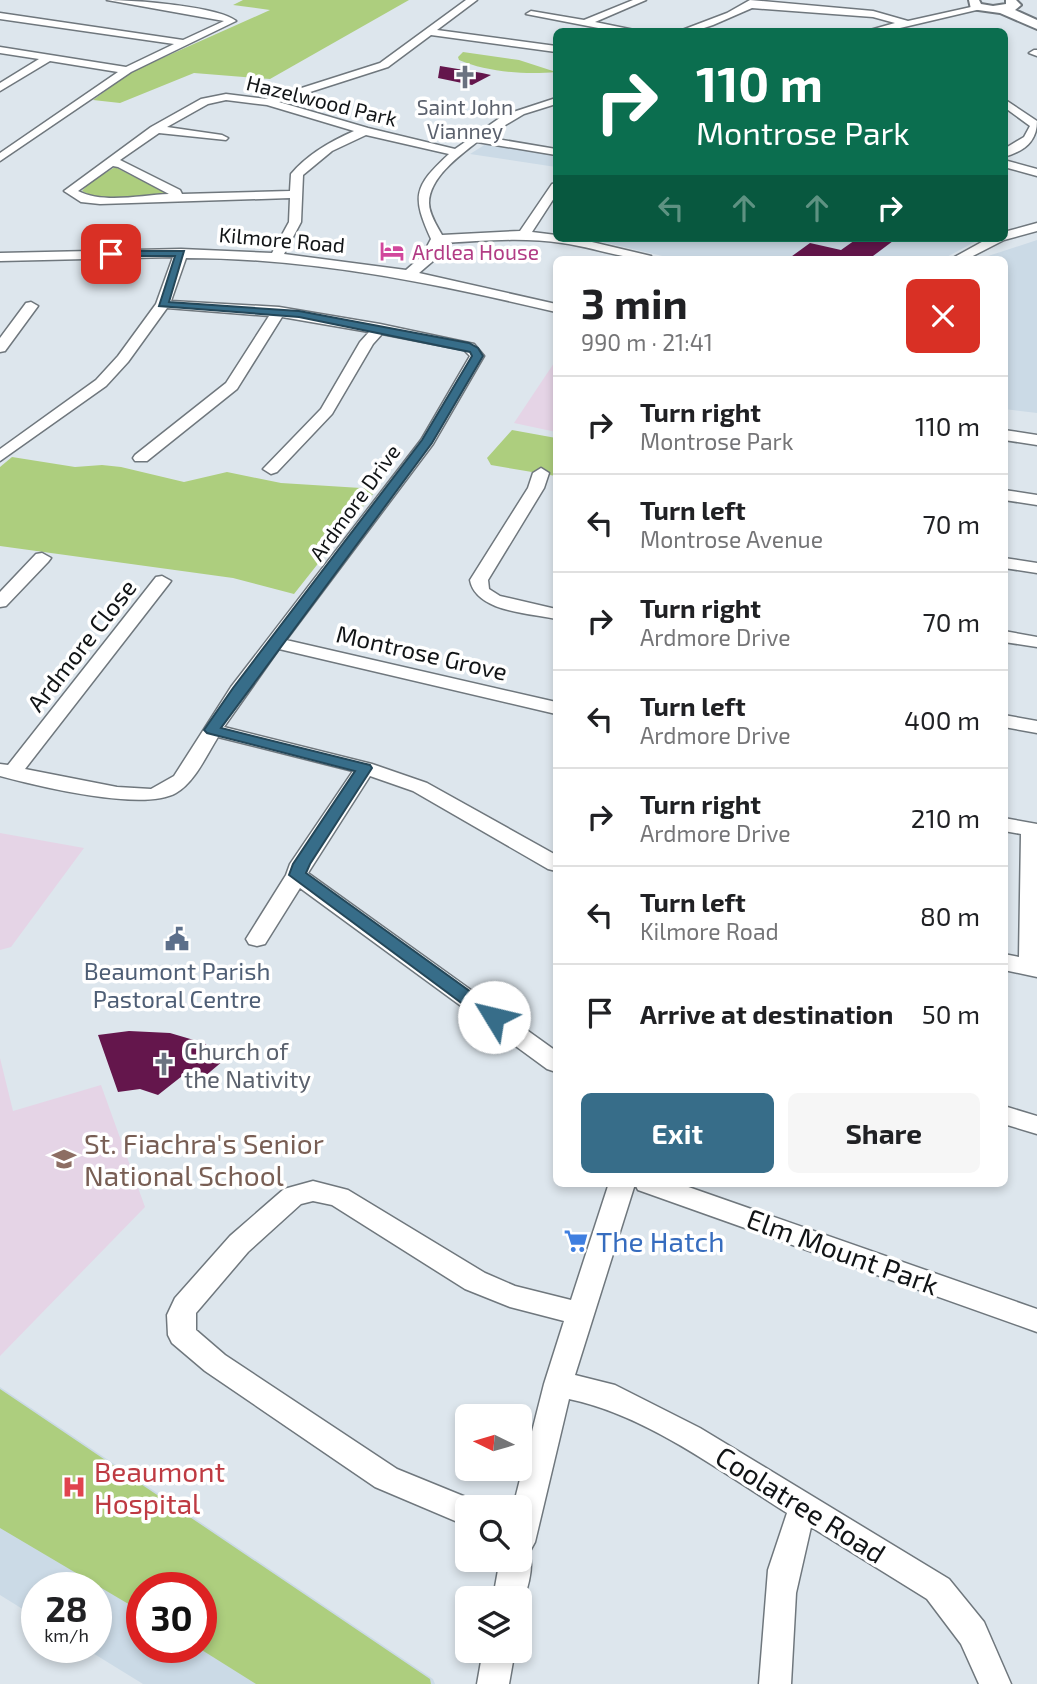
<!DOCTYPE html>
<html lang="en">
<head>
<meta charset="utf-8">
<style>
	body { margin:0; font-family:"Exo 2",sans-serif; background:#f6f6f6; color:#202124; height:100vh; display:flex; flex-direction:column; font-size:26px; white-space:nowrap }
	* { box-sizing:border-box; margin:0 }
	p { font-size:23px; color:#757577 }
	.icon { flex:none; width:38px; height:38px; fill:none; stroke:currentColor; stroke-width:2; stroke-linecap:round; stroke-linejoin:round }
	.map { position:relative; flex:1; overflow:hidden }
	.side { position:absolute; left:553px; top:256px; width:455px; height:931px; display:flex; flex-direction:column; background:#fff; border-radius:10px; box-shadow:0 4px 10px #0003 }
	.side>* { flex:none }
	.guide { position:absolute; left:553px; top:28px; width:455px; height:214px; border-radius:10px; box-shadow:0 4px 10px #0003; background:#0b6e4f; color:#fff; overflow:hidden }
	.needle { width:46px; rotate:275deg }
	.controls { position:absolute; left:455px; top:1404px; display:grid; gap:14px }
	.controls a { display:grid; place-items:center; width:77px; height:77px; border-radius:10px; background:#fff; box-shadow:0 4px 10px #0003; font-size:35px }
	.speed { position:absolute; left:21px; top:1572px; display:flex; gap:14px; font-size:35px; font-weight:700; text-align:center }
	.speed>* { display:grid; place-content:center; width:91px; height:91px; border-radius:50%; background:#fff; box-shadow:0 4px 10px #0003; line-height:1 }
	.speed small { font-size:18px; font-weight:400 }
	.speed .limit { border:10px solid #d22; background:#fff; color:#111 }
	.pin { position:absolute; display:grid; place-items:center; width:60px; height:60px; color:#fff; margin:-30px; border-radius:14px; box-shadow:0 4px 10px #0006 }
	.me { position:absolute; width:77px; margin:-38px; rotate:306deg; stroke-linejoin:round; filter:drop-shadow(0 0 5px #0008) }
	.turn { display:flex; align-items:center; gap:24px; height:147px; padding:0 28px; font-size:32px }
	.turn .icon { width:91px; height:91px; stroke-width:2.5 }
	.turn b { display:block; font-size:49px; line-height:60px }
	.lanes { display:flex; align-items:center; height:66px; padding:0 28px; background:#0003; justify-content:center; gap:35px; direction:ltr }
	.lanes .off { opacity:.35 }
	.round { display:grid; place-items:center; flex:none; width:74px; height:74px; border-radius:10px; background:#f6f6f6 }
	.summary { display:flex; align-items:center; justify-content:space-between; height:119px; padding:0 28px }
	h1 { font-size:42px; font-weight:700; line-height:52px }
	.cta { display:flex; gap:14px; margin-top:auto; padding:14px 28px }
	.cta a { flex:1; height:80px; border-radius:10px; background:#376d89; color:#fff; font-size:28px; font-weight:700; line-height:80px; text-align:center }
	.cta a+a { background:#f6f6f6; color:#202124 }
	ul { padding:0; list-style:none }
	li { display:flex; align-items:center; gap:21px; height:98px; padding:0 28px; border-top:2px solid #e0e0e0 }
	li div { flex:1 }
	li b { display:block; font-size:26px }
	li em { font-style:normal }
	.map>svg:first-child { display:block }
	.built { fill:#cbdae6; fill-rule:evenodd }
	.education { fill:#e5d4e6 }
	.green { fill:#adce7e }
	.building { fill:#64164c }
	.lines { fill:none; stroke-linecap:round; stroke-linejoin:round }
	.minor-casing { stroke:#6f777d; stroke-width:3 }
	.major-casing { stroke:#6f777d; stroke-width:4 }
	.minor { fill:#fff; fill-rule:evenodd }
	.major { fill:#fff; fill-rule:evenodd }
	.route { fill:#376d89; stroke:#244759; stroke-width:2 }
	.labels { text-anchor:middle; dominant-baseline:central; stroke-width:7; stroke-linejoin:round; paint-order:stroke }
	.far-street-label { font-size:21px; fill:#111416; stroke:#fff }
	.far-worship-label { font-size:21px; fill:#5b616d; stroke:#fff }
	.far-hotel-label { font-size:21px; fill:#b23c85; stroke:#fff; text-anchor:start }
	.street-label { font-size:24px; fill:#111416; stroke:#fff }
	.service-label { font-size:24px; fill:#4e5e75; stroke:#fff }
	.worship-label { font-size:24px; fill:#5b616d; stroke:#fff; text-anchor:start }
	.near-education-label { font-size:28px; fill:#785e54; stroke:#fff; text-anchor:start }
	.near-shop-label { font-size:28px; fill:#366cbe; stroke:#fff; text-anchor:start }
	.near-street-label { font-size:28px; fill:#111416; stroke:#fff }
	.near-health-label { font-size:28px; fill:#be3a42; stroke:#fff; text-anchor:start }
</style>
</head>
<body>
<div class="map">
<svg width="1037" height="1684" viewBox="0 0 1037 1684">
	<rect width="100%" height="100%" fill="#dde6ed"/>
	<path class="built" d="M486 144 556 156V167L470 154Z
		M586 238H982L943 259H675Z
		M1037 240V413L1005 409 1004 259H979Z
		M0 1387 433 1679 435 1684H143L83 1647H96V1587H37V1618L0 1595ZM142 1587H201V1647H142Z"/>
	<path class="education" d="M556 360V432L514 423Z
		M0 833 84 848 11 947 0 950Z
		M0 1058 13 1111 101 1085 145 1207 0 1356Z"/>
	<path class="green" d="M243 0H409L270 79 194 73 120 103 93 100 131 72 270 10 233 5Z
		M463 52 519 60 556 72C526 75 487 72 459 60L458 57Z
		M115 167 166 193 160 196C136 197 103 204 82 191L89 183Z
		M512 430 556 438V476L491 465 487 458Z
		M12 457 75 467 102 465 121 467 184 482 227 472 281 483 377 489 294 594 233 578 0 546V467Z
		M0 1389 430 1679 431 1684H256L197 1647H201V1587H142V1612L0 1528Z"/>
	<path class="building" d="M440 66 482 73 491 75 472 85 462 83 438 78Z
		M858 238H897L869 259H788L810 243 841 250Z
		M129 1031 170 1033 204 1043 212 1049 216 1046 230 1055 204 1077 191 1069 158 1095 140 1089 118 1092 98 1035Z"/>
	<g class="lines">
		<g class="minor-casing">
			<path id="minor" d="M107 0C133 0 218 6 236 21L131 72 0 161V153L118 72 50 61 0 91V83L39 59 0 53V47L126 67 174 44 0 19V13L183 40 224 21Z
				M466 0H477L437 30 556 46V52L431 35 388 67 279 102 368 128 455 149 504 115 556 98V104L524 114 485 137 556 149V155L477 142C459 156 429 178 429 203 429 214 437 226 442 235L520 231 552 184 556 183V195L532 232 556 235V238H575L651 256 652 259C621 259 593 247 562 243 522 237 482 241 442 243L433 261 419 273 556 304V312C433 283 313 258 186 258L171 301 279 307 380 324 474 344 484 356 433 444 286 640 556 702V714L279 649 224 727 372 764 427 783 556 855V871L548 869 413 791 370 776 308 873 556 1051V1072L547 1069 300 888 265 944 257 946 249 944 246 939 286 875 290 864 353 771 218 737C206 756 195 782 176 793 143 812 37 786 0 776V764L8 765 156 577 162 576 171 581 168 585 25 769 117 787 151 789 174 776 231 687 421 440 470 356 464 350 382 334 373 344 332 414 277 472 271 474 263 469 321 409 360 342 369 332 282 317 237 389 147 461H135L133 458 135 455 226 383 269 316 167 308 128 362 106 386 0 461V449L96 380 118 356 156 304 173 257 0 261V253L181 249 272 253 289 222 290 198 100 204 81 202 64 191 151 127 201 99 226 94 267 99 380 63ZM226 100 267 105 354 131C331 141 308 154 291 174L290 191 182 194 180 190 120 160 159 133 226 140 228 138 222 135 167 127 208 104ZM366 135 449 154C413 187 412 197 431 239L422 256 406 270 284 254 301 222 303 175 332 151ZM113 166 118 167 169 194C142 195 103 204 78 191Z
				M633 0H646L595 22 644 32H619L526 14 531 11 584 20Z
				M750 0 873 11 908 21 980 5 985 8 883 32H863L895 23 873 17 752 8 713 25 692 32H677L727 13Z
				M1034 50H1037V56L1029 53Z
				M1004 99 1037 121C1037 142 1024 151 1004 157V149L1024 137 1030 126 1004 107Z
				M1004 160 1037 169V176L1004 167Z
				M1037 223V231L1004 240 967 259H951L989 238H1004V232Z
				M31 302 38 306 5 351 0 352V338L26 303Z
				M1004 430 1037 435V445L1004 440Z
				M541 468 549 473 544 488 488 580 489 589 500 596 556 609V619C529 613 476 612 470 580L528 488 533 473Z
				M1004 490 1037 495V505L1004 500Z
				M42 553 51 558 48 562 6 606 0 607V592L36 554Z
				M1004 558 1037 563V573L1004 568Z
				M1004 631 1037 637V647L1004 642Z
				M1004 715 1037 721V733L1004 727Z
				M1004 818 1037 824V977L1004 970V954L1019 957 1021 834 1004 831Z
				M1004 1106 1037 1116V1134L1004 1124Z
				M313 1181 348 1190 485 1273 515 1286 571 1300 609 1183H677L1037 1309V1332L638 1190 635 1184 575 1375 615 1385 700 1428 949 1579 984 1622 1011 1684H979L961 1644 927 1599 811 1527 796 1593 791 1684H759L768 1570 787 1513C720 1471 646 1415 569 1399L535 1542 529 1553C535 1567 526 1595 520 1609V1598H493L500 1559H520V1507H513L544 1384 564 1321 510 1307 465 1289 332 1205 313 1201 301 1204 248 1252 196 1313V1330L225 1355 397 1469 478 1502 480 1507H467V1526L375 1487 205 1371 172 1343 168 1335 167 1315 175 1298 230 1236 284 1189Z
				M483 1650H515L509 1684H477Z"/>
		</g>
		<g class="major-casing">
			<path id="major" d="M979 0 981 4 993 6 1006 4V0H1016L1021 5 1015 10 1037 20V29L1000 13 971 9 969 0Z"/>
		</g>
		<use href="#minor" class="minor"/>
		<use href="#major" class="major"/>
	</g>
	<path class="route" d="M111 251H184L169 302 299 311 469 343 478 348 483 356 432 443 221 728 370 765 372 768 310 864 306 873 500 1013 502 1017 500 1022H487L289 875 293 864 355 771 207 733 204 730 233 688 422 440 472 356 470 352 299 317 159 306 175 256H107L106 254Z"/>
	<defs>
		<g id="church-bare" transform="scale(1.89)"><path d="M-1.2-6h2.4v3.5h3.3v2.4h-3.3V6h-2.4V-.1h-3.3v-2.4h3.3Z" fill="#6b7280" stroke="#fff" stroke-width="2.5" paint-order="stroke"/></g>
		<g id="hotel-bare" transform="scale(1.89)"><path d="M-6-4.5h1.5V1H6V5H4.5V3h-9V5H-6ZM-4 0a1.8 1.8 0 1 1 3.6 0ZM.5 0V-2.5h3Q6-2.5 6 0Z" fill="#d1479c" stroke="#fff" stroke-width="2.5" paint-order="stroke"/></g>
		<g id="civic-bare" transform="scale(1.89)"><path d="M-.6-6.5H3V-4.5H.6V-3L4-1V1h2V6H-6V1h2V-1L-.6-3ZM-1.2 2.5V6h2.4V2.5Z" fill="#5c6f8a" stroke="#fff" stroke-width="2.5" paint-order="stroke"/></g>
		<g id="school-bare" transform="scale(1.89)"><path d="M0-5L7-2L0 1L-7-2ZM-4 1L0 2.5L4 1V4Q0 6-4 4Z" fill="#8d6e63" stroke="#fff" stroke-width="2.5" paint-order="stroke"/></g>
		<g id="supermarket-bare" transform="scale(1.89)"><path d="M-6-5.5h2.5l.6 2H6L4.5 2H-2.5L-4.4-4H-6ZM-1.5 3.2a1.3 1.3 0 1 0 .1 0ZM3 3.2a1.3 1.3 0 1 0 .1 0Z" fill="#3f7fe0" stroke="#fff" stroke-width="2.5" paint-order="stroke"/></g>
		<g id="hospital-bare" transform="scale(1.89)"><path d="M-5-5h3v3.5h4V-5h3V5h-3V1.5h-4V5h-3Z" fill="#e0444e" stroke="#fff" stroke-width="2.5" paint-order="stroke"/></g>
	</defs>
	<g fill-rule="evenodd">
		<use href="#church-bare" x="465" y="77"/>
		<use href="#hotel-bare" x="392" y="251"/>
		<use href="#civic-bare" x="177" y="939"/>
		<use href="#church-bare" x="164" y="1064"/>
		<use href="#school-bare" x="64" y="1159"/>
		<use href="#supermarket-bare" x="576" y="1241"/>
		<use href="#hospital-bare" x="74" y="1487"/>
	</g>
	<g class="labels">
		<g class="far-street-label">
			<text transform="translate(322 100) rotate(14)">Hazelwood Park</text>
			<text transform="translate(282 239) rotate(5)">Kilmore Road</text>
			<text transform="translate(354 502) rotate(-54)">Ardmore Drive</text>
		</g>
		<g class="far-worship-label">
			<text x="465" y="106">Saint John<tspan x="465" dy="24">Vianney</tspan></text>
		</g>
		<g class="far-hotel-label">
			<text x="412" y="251">Ardlea House</text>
		</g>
		<g class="street-label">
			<text transform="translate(81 645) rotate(-52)">Ardmore Close</text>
			<text transform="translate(422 652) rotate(13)">Montrose Grove</text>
		</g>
		<g class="service-label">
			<text x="177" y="970">Beaumont Parish<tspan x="177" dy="28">Pastoral Centre</tspan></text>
		</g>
		<g class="worship-label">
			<text x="184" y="1050">Church of<tspan x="184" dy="28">the Nativity</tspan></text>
		</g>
		<g class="near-education-label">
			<text x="84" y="1143">St. Fiachra's Senior<tspan x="84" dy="32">National School</tspan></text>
		</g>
		<g class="near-shop-label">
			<text x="596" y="1241">The Hatch</text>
		</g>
		<g class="near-street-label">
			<text transform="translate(843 1251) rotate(20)">Elm Mount Park</text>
			<text transform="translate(801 1504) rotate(32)">Coolatree Road</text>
		</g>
		<g class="near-health-label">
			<text x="94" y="1471">Beaumont<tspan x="94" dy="32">Hospital</tspan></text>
		</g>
	</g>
</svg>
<div class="controls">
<a><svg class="needle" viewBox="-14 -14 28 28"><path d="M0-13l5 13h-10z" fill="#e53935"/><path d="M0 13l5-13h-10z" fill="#757577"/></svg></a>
<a><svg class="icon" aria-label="search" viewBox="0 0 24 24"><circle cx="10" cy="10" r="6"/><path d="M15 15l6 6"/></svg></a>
<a><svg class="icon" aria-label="layers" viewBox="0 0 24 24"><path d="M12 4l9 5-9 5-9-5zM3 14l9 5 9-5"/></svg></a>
</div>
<div class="speed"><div>28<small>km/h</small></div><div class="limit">30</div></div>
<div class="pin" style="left:111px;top:254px;background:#d93025"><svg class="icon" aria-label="arrive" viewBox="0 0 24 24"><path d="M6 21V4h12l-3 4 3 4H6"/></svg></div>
<svg class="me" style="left:494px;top:1017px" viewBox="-20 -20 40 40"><circle r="19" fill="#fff"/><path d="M0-13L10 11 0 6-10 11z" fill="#376d89"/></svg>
<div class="guide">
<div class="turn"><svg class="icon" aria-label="right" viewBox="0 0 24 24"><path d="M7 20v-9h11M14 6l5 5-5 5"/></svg><div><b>110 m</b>Montrose Park</div></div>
<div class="lanes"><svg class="icon off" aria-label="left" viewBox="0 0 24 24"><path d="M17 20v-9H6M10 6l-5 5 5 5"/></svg><svg class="icon off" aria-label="ahead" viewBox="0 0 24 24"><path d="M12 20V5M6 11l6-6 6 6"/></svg><svg class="icon off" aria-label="ahead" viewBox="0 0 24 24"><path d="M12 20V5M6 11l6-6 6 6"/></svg><svg class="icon" aria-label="right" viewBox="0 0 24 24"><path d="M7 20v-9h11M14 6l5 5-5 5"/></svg></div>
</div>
<section class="side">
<div class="summary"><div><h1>3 min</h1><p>990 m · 21:41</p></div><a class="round" style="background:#d93025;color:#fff"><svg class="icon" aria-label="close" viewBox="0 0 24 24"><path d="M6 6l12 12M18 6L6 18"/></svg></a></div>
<ul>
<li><svg class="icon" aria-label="right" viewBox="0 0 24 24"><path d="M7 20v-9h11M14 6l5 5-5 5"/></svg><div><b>Turn right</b><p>Montrose Park</p></div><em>110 m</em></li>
<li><svg class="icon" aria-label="left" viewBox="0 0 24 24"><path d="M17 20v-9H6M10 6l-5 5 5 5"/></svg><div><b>Turn left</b><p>Montrose Avenue</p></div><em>70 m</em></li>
<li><svg class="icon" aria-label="right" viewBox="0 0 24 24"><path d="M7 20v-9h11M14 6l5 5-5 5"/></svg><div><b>Turn right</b><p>Ardmore Drive</p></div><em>70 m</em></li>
<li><svg class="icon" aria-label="left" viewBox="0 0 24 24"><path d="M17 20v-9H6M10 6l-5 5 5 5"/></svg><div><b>Turn left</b><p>Ardmore Drive</p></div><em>400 m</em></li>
<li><svg class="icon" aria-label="right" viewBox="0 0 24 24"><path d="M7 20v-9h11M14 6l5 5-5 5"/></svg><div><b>Turn right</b><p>Ardmore Drive</p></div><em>210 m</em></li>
<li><svg class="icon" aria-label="left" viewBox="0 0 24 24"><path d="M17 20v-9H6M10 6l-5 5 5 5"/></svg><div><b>Turn left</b><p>Kilmore Road</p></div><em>80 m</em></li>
<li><svg class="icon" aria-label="arrive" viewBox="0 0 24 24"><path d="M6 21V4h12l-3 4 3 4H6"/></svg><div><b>Arrive at destination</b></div><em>50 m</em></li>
</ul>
<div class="cta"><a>Exit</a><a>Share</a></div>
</section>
</div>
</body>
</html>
